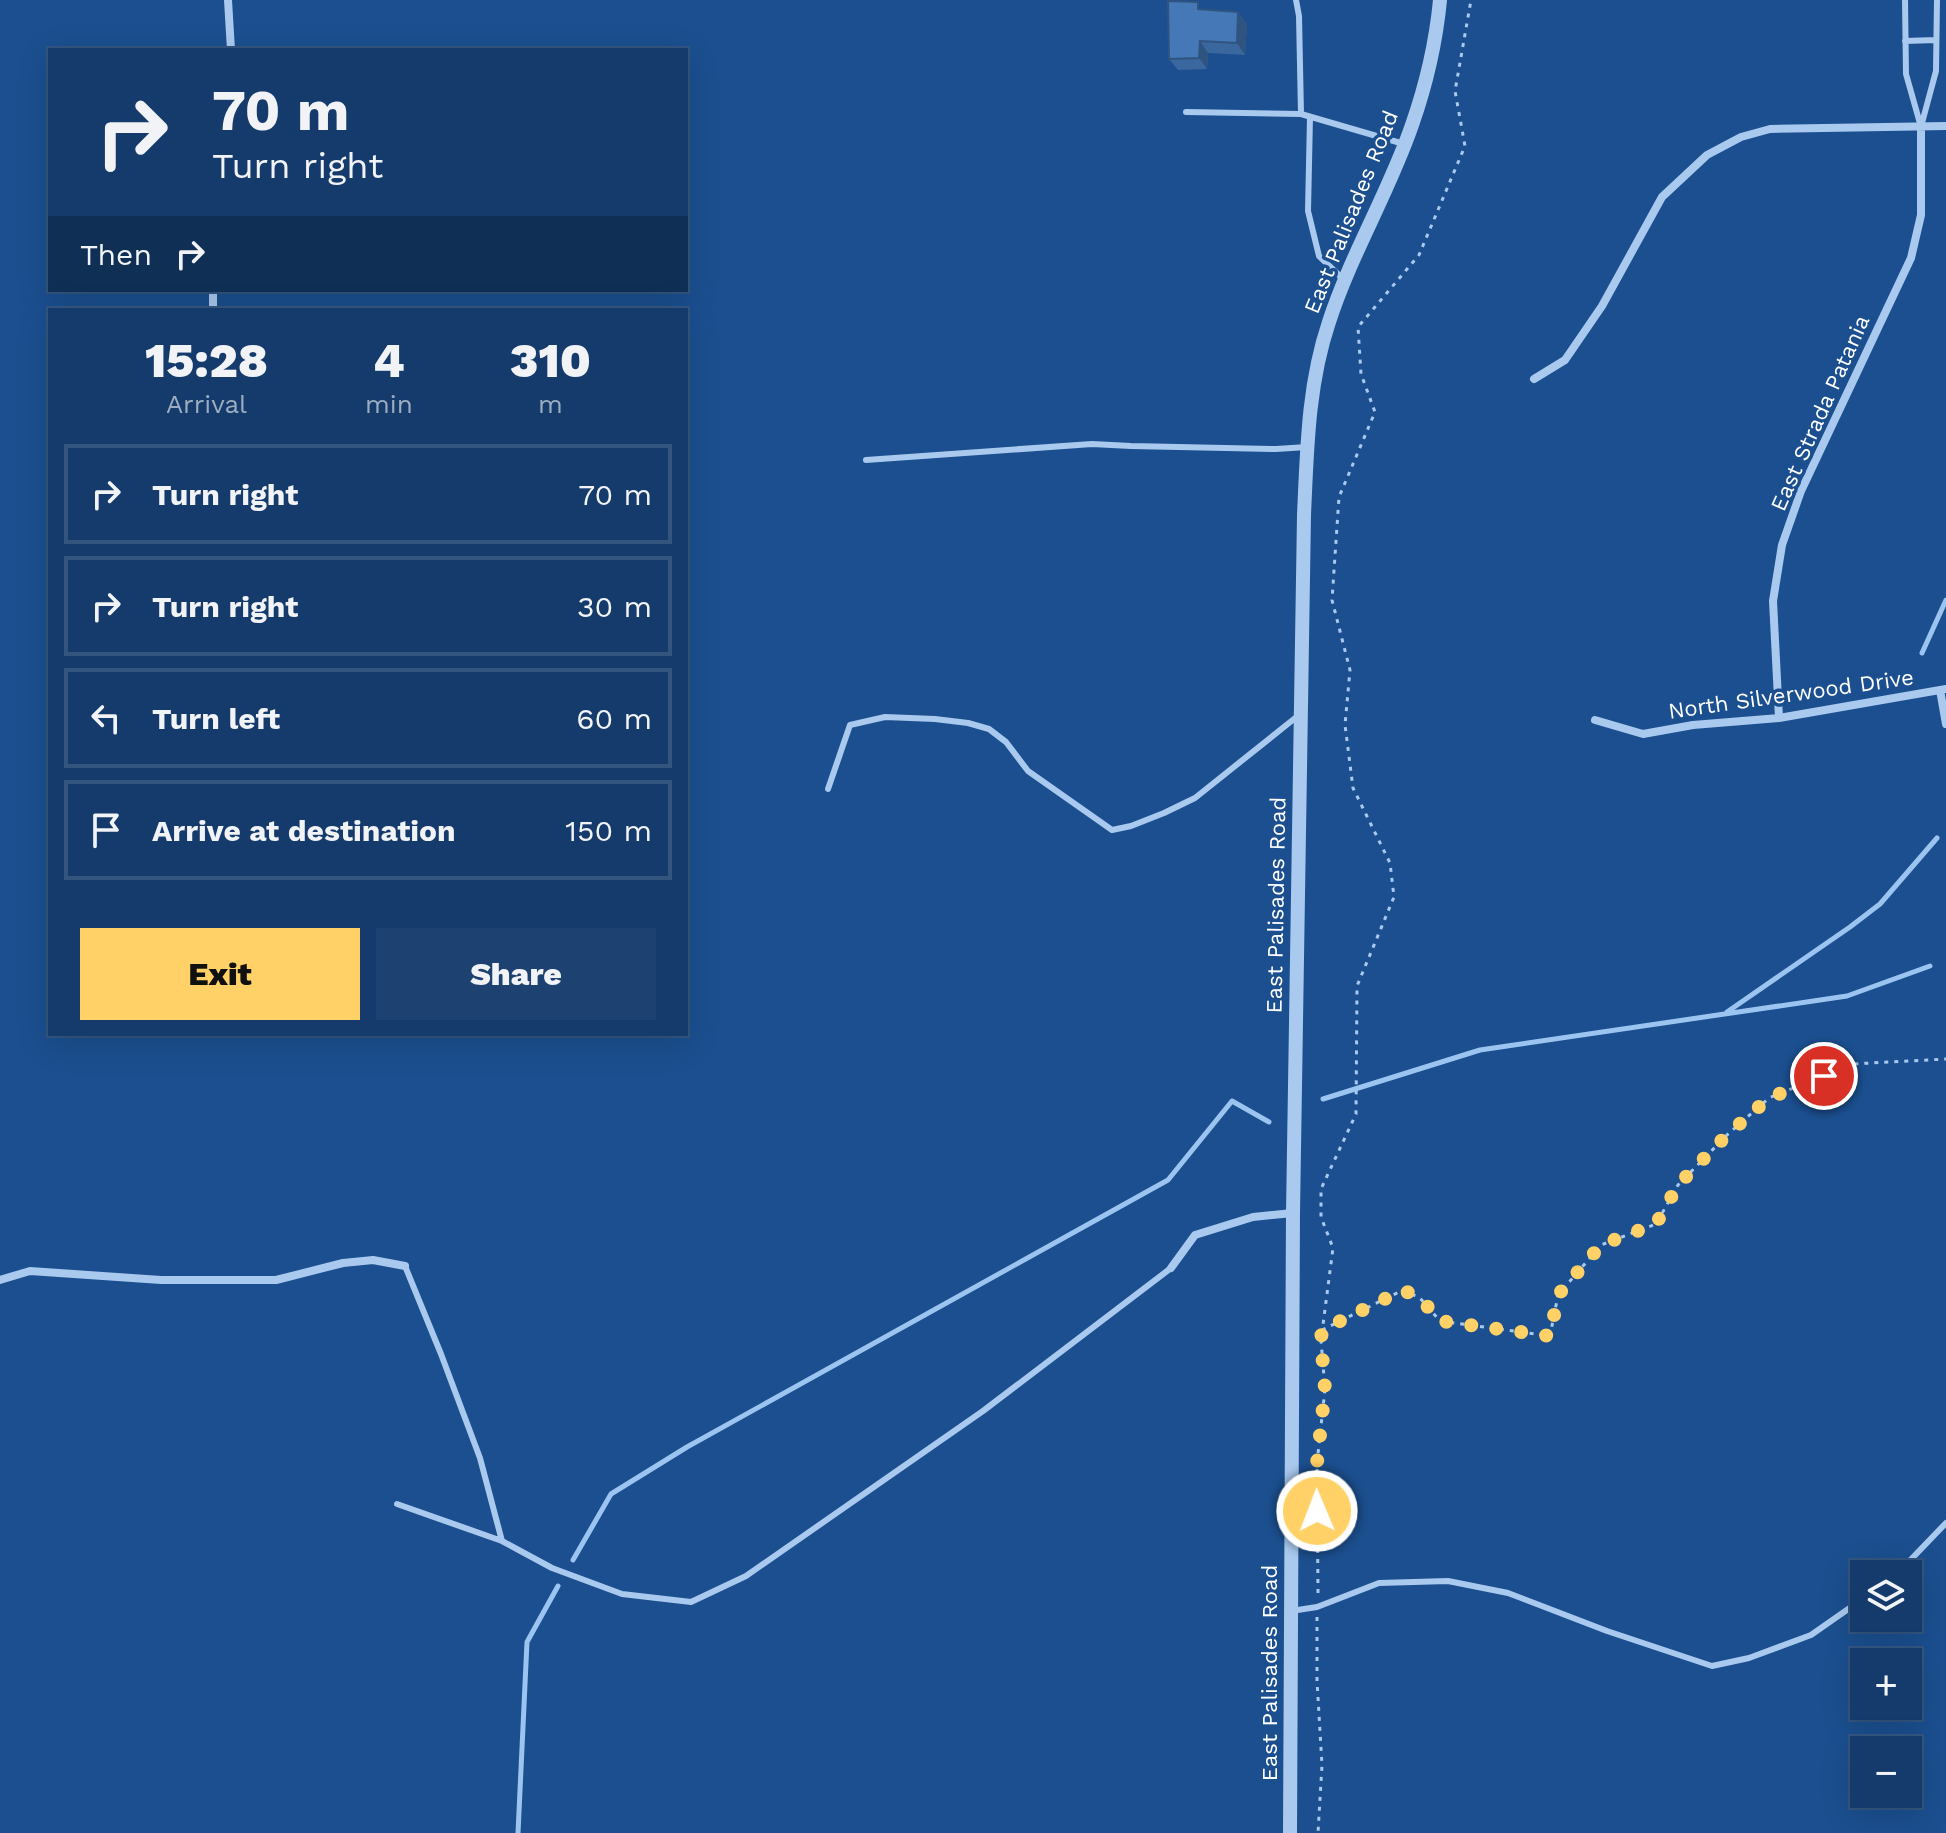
<!DOCTYPE html>
<html lang="en">
<head>
<meta charset="utf-8">
<style>
	body { margin:0; font-family:"Work Sans",sans-serif; background:#1d4271; color:#f1f3f6; height:100vh; display:flex; flex-direction:column; font-size:30px; white-space:nowrap }
	* { box-sizing:border-box; margin:0 }
	p { font-size:26px; color:#9dadc1 }
	.icon { flex:none; width:44px; height:44px; fill:none; stroke:currentColor; stroke-width:2; stroke-linecap:round; stroke-linejoin:round }
	.map { position:relative; flex:1; overflow:hidden }
	.details { position:absolute; left:48px; top:308px; width:640px; height:728px; display:flex; flex-direction:column; background:#143b6b; border-radius:0px; box-shadow:0 8px 32px #0002,0 0 0 2px #33557e }
	.details>* { flex:none }
	.top-card { position:absolute; left:48px; top:48px; width:640px; height:244px; border-radius:0px; box-shadow:0 8px 32px #0002,0 0 0 2px #33557e; background:#143b6b; color:#f1f3f6; overflow:hidden }
	.buttons { position:absolute; left:1850px; top:1560px; display:grid; gap:16px }
	.buttons a { display:grid; place-items:center; width:72px; height:72px; border-radius:0px; background:#143b6b; box-shadow:0 8px 32px #0002,0 0 0 2px #33557e; font-size:40px }
	.pin { position:absolute; display:grid; place-items:center; width:68px; height:68px; color:#fff; margin:-34px; border:4px solid #fff; border-radius:50%; box-shadow:0 2px 8px #0007 }
	.me { position:absolute; width:88px; margin:-44px; rotate:359deg; stroke-linejoin:round; filter:drop-shadow(0 0 6px #0008) }
	.turn { display:flex; align-items:center; gap:28px; height:168px; padding:0 32px; font-size:36px }
	.turn .icon { width:104px; height:104px; stroke-width:2.5 }
	.turn b { display:block; font-size:56px; line-height:68px }
	.then { display:flex; align-items:center; height:76px; padding:0 32px; background:#0003; gap:16px; font-size:30px }
	.eta { display:flex; justify-content:space-evenly; align-items:center; height:136px; text-align:center }
	.eta b { font-size:48px; font-weight:800; line-height:56px }
	.button { display:flex; gap:16px; margin-top:auto; padding:16px 32px }
	.button a { flex:1; height:92px; border-radius:0px; background:#ffd166; color:#111; font-size:32px; font-weight:800; line-height:92px; text-align:center }
	.button a+a { background:#1d4271; color:#f1f3f6 }
	ul { padding:0; list-style:none }
	li { display:flex; align-items:center; gap:24px; height:100px; margin:0 16px 12px; padding:0 16px; border:4px solid #33557e; border-radius:0px }
	li div { flex:1 }
	li b { display:block; font-size:30px }
	li em { font-style:normal }
	.map>svg:first-child { display:block }
	.lines { fill:none; stroke-linecap:round; stroke-linejoin:round }
	.stream { stroke:#9cc4f0; stroke-width:5 }
	.path { stroke:#a9c9ee; stroke-width:3; stroke-dasharray:4 6; stroke-linecap:butt }
	.service { stroke:#a9c9ee; stroke-width:6 }
	.minor { stroke:#a9c9ee; stroke-width:8 }
	.tertiary { stroke:#a9c9ee; stroke-width:14 }
	.wall { fill:#3a679d }
	.shaded-wall { fill:#305480 }
	.building { fill:#4478b7; stroke:#305480; stroke-width:2 }
	.route { stroke:#ffd166; stroke-width:14; stroke-dasharray:0 25.2 }
	.labels { text-anchor:middle; dominant-baseline:central; stroke-width:7; stroke-linejoin:round; paint-order:stroke }
	.street-label { font-size:22px; fill:#fff; stroke:#1b4f8f }
</style>
</head>
<body>
<div class="map">
<svg width="1946" height="1833" viewBox="0 0 1946 1833">
	<rect width="100%" height="100%" fill="#1b4f8f"/>
	<g class="lines">
		<path class="stream" d="M1922 653 1946 600
			M1727 1012 1850 927 1880 904 1937 838
			M1323 1099 1480 1050 1847 996 1930 966
			M573 1560 611 1494 687 1447 1168 1180 1232 1101 1269 1122
			M518 1833 527 1642 558 1586"/>
		<path class="path" d="M1322 1330 1403 1290 1420 1298 1440 1321 1550 1336 1558 1295 1601 1245 1656 1224 1678 1185 1727 1135 1769 1098 1852 1064 1946 1059
			M1318 1593 1317 1463 1325 1389 1321 1340 1333 1248 1321 1217V1189L1356 1114 1357 986 1394 897 1390 863 1353 788 1345 725 1350 670 1332 600 1339 497 1375 412 1361 374 1358 327 1419 255 1465 146 1455 91 1471 0
			M1317 1617V1681L1322 1765 1318 1833"/>
		<path class="service" d="M1296 0 1299 16 1301 114 1404 144
			M1905 0 1906 74 1921 127
			M1905 41 1936 40
			M1186 112 1301 114
			M1310 117 1308 211 1319 256 1342 278
			M1922 123 1936 71 1937 0
			M866 460 1092 444 1131 446 1276 449 1307 447
			M828 789 850 725 885 717 935 719 968 723 989 729 1006 742 1028 771 1112 830 1131 826 1164 813 1195 798 1299 715
			M405 1266 441 1354 480 1458 502 1541
			M397 1504 502 1541 552 1568 622 1594 691 1602 746 1576 983 1411 1171 1268
			M1897 1574 1946 1523
			M1291 1611 1317 1607 1379 1583 1448 1581 1508 1593 1607 1631 1712 1666 1749 1658 1811 1635 1864 1598"/>
		<path class="minor" d="M228 0 231 50
			M213 290V310
			M1534 379 1565 360 1602 306 1662 197 1707 155 1741 137 1770 129 1946 126
			M1940 690 1946 724
			M1779 718 1773 601 1782 545 1801 491 1911 258 1921 215V127
			M1595 720 1643 734 1693 725 1779 718 1946 689
			M1171 1268 1195 1235 1253 1217 1293 1213
			M0 1280 30 1271 161 1280H276L343 1263 373 1260 405 1266"/>
		<path class="tertiary" d="M1290 1833 1293 1213 1304 515C1307 449 1308 384 1329 322 1351 254 1389 192 1412 125 1426 85 1436 42 1440 0"/>
	</g>
	<path class="wall" d="M1203 9 1238 12 1247 24 1245 55 1208 53 1207 69 1178 70 1169 59Z"/>
	<path class="shaded-wall" d="M1238 12 1247 24 1245 55 1237 43Z
		M1200 41 1208 53 1207 69 1199 58Z"/>
	<path class="building" d="M1168 1 1198 2V9L1238 12 1237 43 1200 41 1199 58 1169 59Z"/>
	<g class="lines">
		<path class="route" d="M1317 1511V1463L1325 1389 1321 1340 1322 1330 1403 1290 1420 1298 1440 1321 1550 1336 1558 1295 1601 1245 1656 1224 1678 1185 1727 1135 1769 1098 1824 1076"/>
	</g>
	<g class="labels">
		<g class="street-label">
			<text transform="translate(1351 212) rotate(-68)">East Palisades Road</text>
			<text transform="translate(1820 413) rotate(-66)">East Strada Patania</text>
			<text transform="translate(1791 694) rotate(-8)">North Silverwood Drive</text>
			<text transform="translate(1276 905) rotate(-89)">East Palisades Road</text>
			<text transform="translate(1269 1673) rotate(-90)">East Palisades Road</text>
		</g>
	</g>
</svg>
<div class="buttons">
<a><svg class="icon" aria-label="layers" viewBox="0 0 24 24"><path d="M12 4l9 5-9 5-9-5zM3 14l9 5 9-5"/></svg></a>
<a>+</a>
<a>−</a>
</div>
<div class="pin" style="left:1824px;top:1076px;background:#d93025"><svg class="icon" aria-label="arrive" viewBox="0 0 24 24"><path d="M6 21V4h12l-3 4 3 4H6"/></svg></div>
<svg class="me" style="left:1317px;top:1511px" viewBox="-20 -20 40 40"><circle r="17" fill="#ffd166" stroke="#fff" stroke-width="3"/><path d="M0-11L8 9 0 5-8 9z" fill="#fff"/></svg>
<div class="top-card">
<div class="turn"><svg class="icon" aria-label="right" viewBox="0 0 24 24"><path d="M7 20v-9h11M14 6l5 5-5 5"/></svg><div><b>70 m</b>Turn right</div></div>
<div class="then">Then<svg class="icon" aria-label="right" viewBox="0 0 24 24"><path d="M7 20v-9h11M14 6l5 5-5 5"/></svg></div>
</div>
<section class="details">
<div class="eta">
<div><b>15:28</b><p>Arrival</p></div>
<div><b>4</b><p>min</p></div>
<div><b>310</b><p>m</p></div>
</div>
<ul>
<li><svg class="icon" aria-label="right" viewBox="0 0 24 24"><path d="M7 20v-9h11M14 6l5 5-5 5"/></svg><div><b>Turn right</b></div><em>70 m</em></li>
<li><svg class="icon" aria-label="right" viewBox="0 0 24 24"><path d="M7 20v-9h11M14 6l5 5-5 5"/></svg><div><b>Turn right</b></div><em>30 m</em></li>
<li><svg class="icon" aria-label="left" viewBox="0 0 24 24"><path d="M17 20v-9H6M10 6l-5 5 5 5"/></svg><div><b>Turn left</b></div><em>60 m</em></li>
<li><svg class="icon" aria-label="arrive" viewBox="0 0 24 24"><path d="M6 21V4h12l-3 4 3 4H6"/></svg><div><b>Arrive at destination</b></div><em>150 m</em></li>
</ul>
<div class="button"><a>Exit</a><a>Share</a></div>
</section>
</div>
</body>
</html>
